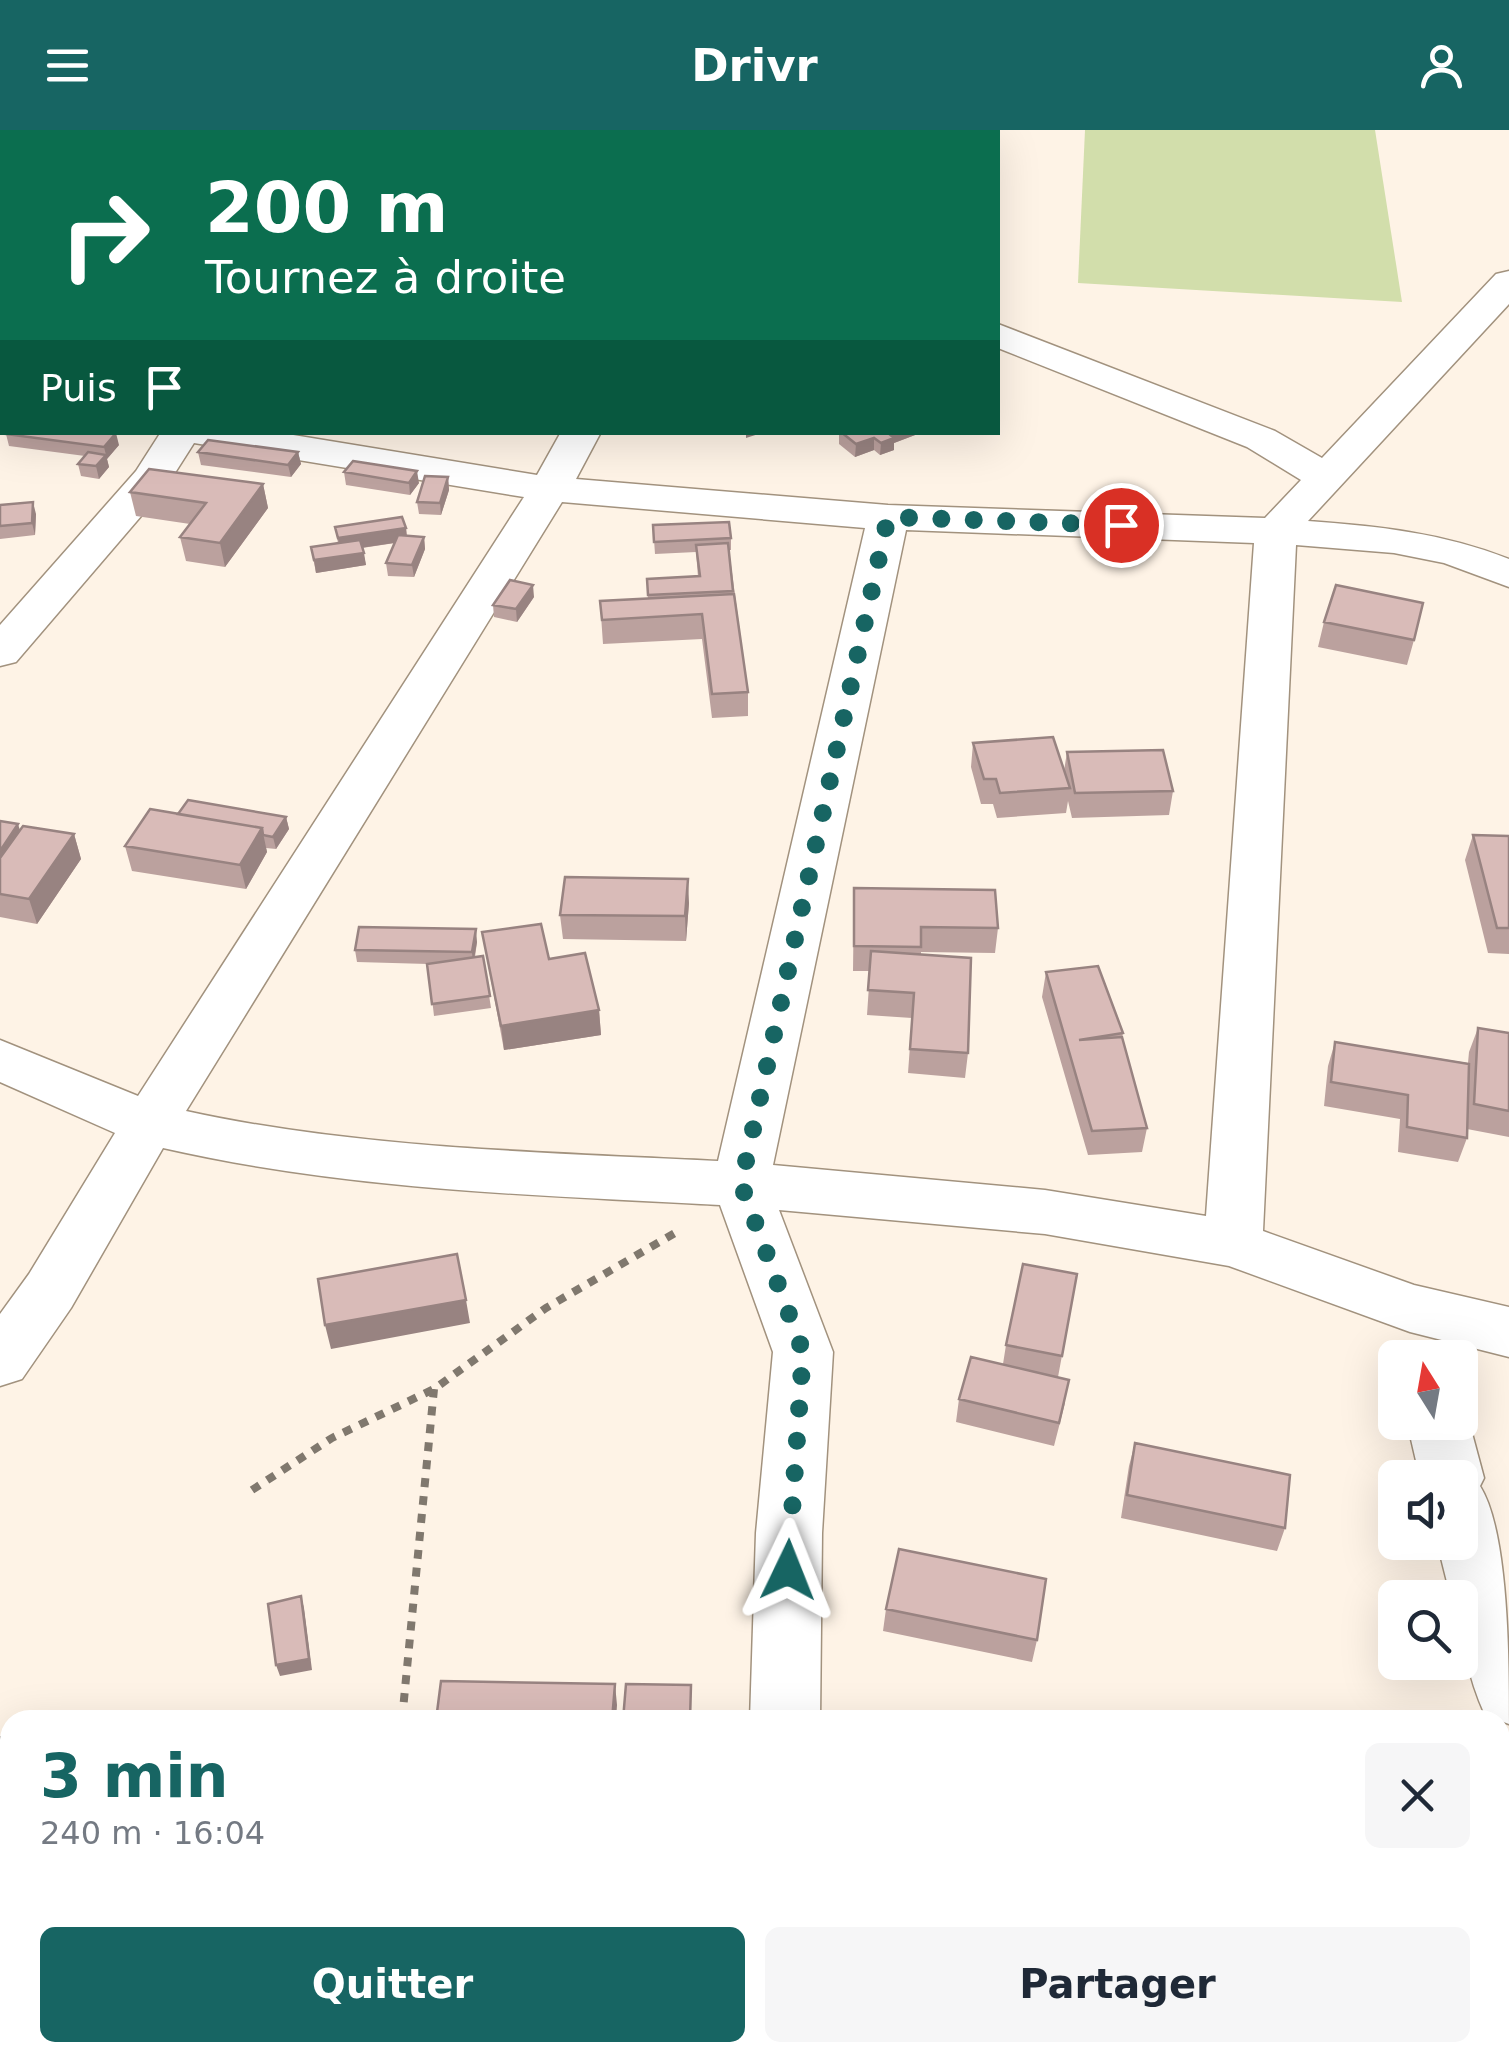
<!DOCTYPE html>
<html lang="fr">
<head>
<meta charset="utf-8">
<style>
	body { margin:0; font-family:"DejaVu Sans",sans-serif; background:#f6f6f7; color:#1f2937; height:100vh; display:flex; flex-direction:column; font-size:38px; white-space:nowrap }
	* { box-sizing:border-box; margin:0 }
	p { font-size:32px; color:#747a83 }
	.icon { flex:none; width:55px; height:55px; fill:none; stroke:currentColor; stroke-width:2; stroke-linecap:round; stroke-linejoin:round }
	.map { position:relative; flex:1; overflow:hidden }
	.sheet { position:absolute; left:0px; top:1580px; width:1510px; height:352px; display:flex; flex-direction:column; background:#fff; border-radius:30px 30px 0 0; box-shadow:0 10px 40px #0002 }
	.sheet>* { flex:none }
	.hud { position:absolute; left:0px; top:0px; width:1000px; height:305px; box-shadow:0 10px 40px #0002; background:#0b6e4f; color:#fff; overflow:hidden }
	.needle { width:65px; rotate:349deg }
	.tools { position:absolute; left:1378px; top:1210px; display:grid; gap:20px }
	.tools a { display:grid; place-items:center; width:100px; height:100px; border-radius:15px; background:#fff; box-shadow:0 10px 40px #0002; font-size:50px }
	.pin { position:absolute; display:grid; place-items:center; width:85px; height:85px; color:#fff; margin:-42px; border:5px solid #fff; border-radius:50%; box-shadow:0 2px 10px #0007 }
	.me { position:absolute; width:110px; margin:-55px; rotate:2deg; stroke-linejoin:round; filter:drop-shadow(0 0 8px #0008) }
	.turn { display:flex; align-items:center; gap:35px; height:210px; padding:0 40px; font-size:45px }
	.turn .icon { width:130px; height:130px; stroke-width:2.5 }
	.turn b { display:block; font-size:70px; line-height:85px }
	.then { display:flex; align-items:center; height:95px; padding:0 40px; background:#0003; gap:20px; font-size:38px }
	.round { display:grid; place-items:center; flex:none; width:105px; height:105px; border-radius:15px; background:#f6f6f7 }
	.headline { display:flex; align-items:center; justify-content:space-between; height:170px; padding:0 40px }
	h1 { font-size:60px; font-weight:700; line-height:75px; color:#176563 }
	.cta { display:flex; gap:20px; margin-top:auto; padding:20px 40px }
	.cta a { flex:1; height:115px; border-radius:15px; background:#176563; color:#fff; font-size:40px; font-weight:700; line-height:115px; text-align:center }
	.cta a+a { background:#f6f6f7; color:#1f2937 }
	header { display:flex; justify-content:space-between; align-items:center; height:130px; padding:0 40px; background:#176563; color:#fff; font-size:45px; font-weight:700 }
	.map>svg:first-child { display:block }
	.green { fill:#d2deab }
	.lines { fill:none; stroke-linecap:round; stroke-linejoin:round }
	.minor-casing { stroke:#a2927e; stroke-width:3 }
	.path { stroke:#80786e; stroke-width:8; stroke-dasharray:9 9; stroke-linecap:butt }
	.minor { fill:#fff; fill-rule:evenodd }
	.wall { fill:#bba19e }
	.shaded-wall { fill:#988381 }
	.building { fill:#d9bbb8; stroke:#988381; stroke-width:2.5 }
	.route { stroke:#176563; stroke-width:18; stroke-dasharray:0 32.4 }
</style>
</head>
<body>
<header><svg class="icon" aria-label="menu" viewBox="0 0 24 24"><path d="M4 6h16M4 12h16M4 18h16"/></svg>Drivr<svg class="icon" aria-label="person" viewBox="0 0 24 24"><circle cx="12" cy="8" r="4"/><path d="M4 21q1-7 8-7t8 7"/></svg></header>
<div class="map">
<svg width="1509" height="1932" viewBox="0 0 1509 1932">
	<rect width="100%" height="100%" fill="#fef3e6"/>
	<path class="green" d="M1085 0H1375L1402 172 1078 153Z"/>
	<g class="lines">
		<g class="minor-casing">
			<path id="minor" d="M517 0H556L557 2H518Z
				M1509 141V174L1308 391C1378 396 1443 403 1509 429V457L1444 433 1394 423 1296 415 1263 1101 1414 1155 1509 1177V1227L1410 1202 1229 1136 1045 1104 779 1080 833 1222 822 1403 820 1590H750L756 1403 773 1222 720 1075C534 1065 346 1060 163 1018L71 1178 22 1249 0 1256V1184L29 1144 115 1003 0 952V910L138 966 524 367 194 313 166 357 16 532 0 536V495L136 341 161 302H275L537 345 561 302H601L576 349 888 375 1265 388 1301 350 1247 317 998 218V194L1275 301 1322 328 1496 144ZM562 372 865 398 718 1031C541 1022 360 1019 186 981ZM906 400 1254 413 1206 1086 1045 1060 773 1035Z
				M0 246 2 247V271L0 270Z
				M1460 1273 1469 1292 1484 1348 1480 1356C1509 1402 1509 1533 1509 1594L1485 1585C1468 1547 1460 1509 1460 1468H1451L1437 1412H1460V1348H1420L1407 1292H1460Z
				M686 1922H763L762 1932H684Z"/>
		</g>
		<path class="path" d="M252 1360 332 1308 434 1259 546 1178 680 1100
			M402 1590 434 1259
			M0 1610H10
			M354 1932 357 1922"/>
		<use href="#minor" class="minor"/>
	</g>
	<path class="wall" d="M839 302H923L894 313V320L880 325 874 320 855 327 839 314Z
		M6 304 119 315 107 329 109 337 99 349 81 346 78 334 85 326 9 316Z
		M198 322H298L301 334 291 347 201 335Z
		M344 342 419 353 410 365 346 355Z
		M448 347 449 360 441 385 419 384 417 372Z
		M263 354 268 378 225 437 186 431 180 407 190 394 136 386 130 362Z
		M0 375 36 384 35 405 0 409Z
		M653 395 731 408V420H729L748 562V586L712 588 702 509 603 514 600 471 648 469 647 449 698 447 696 422 655 424Z
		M335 397 406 398 407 406 424 407 425 419 414 447 388 446 386 433 395 413 362 418 366 435 316 443 311 417 338 413Z
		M534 467 517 492 494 487 493 475Z
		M1324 492 1414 510 1407 535 1318 517Z
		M973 613 1064 641 1067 622 1173 661 1169 685 1072 688 1068 671 1066 683 997 688 993 674H981L971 637Z
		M178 684 286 687 289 699 276 719 266 718 267 722 246 759 132 741 125 716Z
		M0 691 20 700 74 704 81 729 37 794 0 787Z
		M1473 705 1509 706V824L1488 823 1465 730Z
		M854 758 998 798 995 823 921 822V824L968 923 965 948 908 943 912 888 867 885 870 841H853Z
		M689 773 686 811 563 809 560 785Z
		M482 802 549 829 599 880 601 905 504 920Z
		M477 812 475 827 483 826 491 878 434 886 428 834 357 832 355 820Z
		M1046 842 1123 903 1122 908 1147 998 1142 1022 1088 1025 1042 867Z
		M1478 898 1509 903V1007L1467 999V1008L1458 1032 1398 1022 1400 989 1324 976 1328 936 1335 912 1468 933 1469 922Z
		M1077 1144 1058 1247 1065 1273 1054 1316 956 1292 959 1269 1003 1234 1006 1215Z
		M1135 1313 1285 1398 1277 1421 1121 1388 1129 1336Z
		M886 1479 1037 1510 1032 1532 883 1501Z
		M1509 1902V1932H1410L1408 1922H1500Z"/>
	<path class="shaded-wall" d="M746 302H765L746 308Z
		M889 302H923L894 313V320L880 325 881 313Z
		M116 303 119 315 107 329 104 317Z
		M874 308V320L855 327 856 314Z
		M298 322 301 334 291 347 288 335Z
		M106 325 109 337 99 349 96 336Z
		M417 341 419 353 410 365 409 353Z
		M448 347 449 360 441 385 440 373Z
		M263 354 268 378 225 437 220 413Z
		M33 372 36 384 35 405 32 393Z
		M406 398 407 411 340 421 338 408Z
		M424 407 425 419 414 447 412 435Z
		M364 423 366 435 316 443 314 430Z
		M533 455 534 467 517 492 516 479Z
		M286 687 289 699 276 719 273 707Z
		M18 694 26 719 0 732V721Z
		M262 698 267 722 246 759 240 735Z
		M74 704 81 729 37 794 29 769Z
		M688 749 689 773 686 811 685 786Z
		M476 799 477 812 473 835 472 822Z
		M599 880 601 905 504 920 501 896Z
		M466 1170 470 1193 331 1219 325 1195Z
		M301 1466 304 1478 312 1540 280 1546 276 1535Z
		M615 1554 617 1575 616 1590H612Z
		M0 1887 4 1892 8 1932H0Z"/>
	<path class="building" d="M7 302H111L116 303 104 317 6 304Z
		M841 302H889L888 303 894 308 881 313 874 308 856 314Z
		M208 310 298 322 288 335 198 322Z
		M88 322 106 325 96 336 78 334Z
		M353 331 417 341 409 353 344 342Z
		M149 339 263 354 220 413 180 407 206 373 130 362Z
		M425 346 448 347 440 373 417 372Z
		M33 372 32 393 0 396V375Z
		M402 387 406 398 338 408 335 397Z
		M729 392 731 408 654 412 653 395Z
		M398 405 424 407 412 435 386 433Z
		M360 410 364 423 314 430 311 417Z
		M728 413 733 461 648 465 647 449 700 446 696 415Z
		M510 450 533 455 516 479 493 475Z
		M1336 455 1423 473 1414 510 1324 492Z
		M734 464 748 562 712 564 702 484 602 490 600 471Z
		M1053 607 1070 658 1000 663 996 649H984L973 613Z
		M1163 620 1173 661 1075 663 1067 622Z
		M188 670 286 687 273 707 263 705 262 698 178 684Z
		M150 679 262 698 240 735 125 716Z
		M0 691 18 694 0 721Z
		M23 696 74 704 29 769 0 764V728Z
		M1473 705 1509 706V798H1497Z
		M565 747 688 749 685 786 560 785Z
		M854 758 995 760 998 798 921 797V817L854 816Z
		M541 794 549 829 585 823 599 880 501 896 482 802Z
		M359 797 476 799 472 822 355 820Z
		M871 821 971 828 968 923 910 919 914 863 868 860Z
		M483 826 490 866 432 874 427 834Z
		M1098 836 1123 903 1079 910 1122 907 1147 998 1092 1001 1046 842Z
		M1478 898 1509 903V981L1474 974Z
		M1335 912 1469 934 1467 1008 1407 997 1408 965 1331 952Z
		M457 1124 466 1170 325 1195 318 1149Z
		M1023 1134 1077 1144 1062 1226 1006 1215Z
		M971 1227 1069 1250 1059 1293 959 1269Z
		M1135 1313 1290 1345 1285 1398 1127 1365Z
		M899 1419 1046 1449 1037 1510 886 1479Z
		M301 1466 309 1529 276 1535 268 1474Z
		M441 1551 615 1554 612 1590H436Z
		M626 1554 691 1555 690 1590H623Z
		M1500 1865 1509 1902V1931L1425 1932 1423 1922H1500Z"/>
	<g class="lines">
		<path class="route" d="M788 1440 803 1222 741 1054 888 387 1121 395"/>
	</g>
</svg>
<div class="tools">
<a><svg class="needle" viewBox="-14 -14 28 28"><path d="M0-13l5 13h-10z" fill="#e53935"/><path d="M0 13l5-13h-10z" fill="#747a83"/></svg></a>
<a><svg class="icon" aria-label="sound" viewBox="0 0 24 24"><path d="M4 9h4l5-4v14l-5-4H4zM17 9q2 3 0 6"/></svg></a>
<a><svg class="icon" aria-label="search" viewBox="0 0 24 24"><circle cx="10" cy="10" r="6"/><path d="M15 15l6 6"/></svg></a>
</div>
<div class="pin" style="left:1121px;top:395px;background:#d93025"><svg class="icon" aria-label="arrive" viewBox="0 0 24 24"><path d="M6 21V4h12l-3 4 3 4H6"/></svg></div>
<svg class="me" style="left:788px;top:1440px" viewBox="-20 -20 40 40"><path d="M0-17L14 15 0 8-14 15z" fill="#176563" stroke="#fff" stroke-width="4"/></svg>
<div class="hud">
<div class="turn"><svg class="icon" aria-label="right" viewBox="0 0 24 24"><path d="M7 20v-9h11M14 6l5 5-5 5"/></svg><div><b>200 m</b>Tournez à droite</div></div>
<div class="then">Puis<svg class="icon" aria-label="arrive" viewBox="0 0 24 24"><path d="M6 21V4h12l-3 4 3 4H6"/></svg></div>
</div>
<section class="sheet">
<div class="headline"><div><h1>3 min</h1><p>240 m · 16:04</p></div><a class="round"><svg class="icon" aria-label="close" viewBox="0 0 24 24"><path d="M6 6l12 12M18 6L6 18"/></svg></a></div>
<div class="cta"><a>Quitter</a><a>Partager</a></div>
</section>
</div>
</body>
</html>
